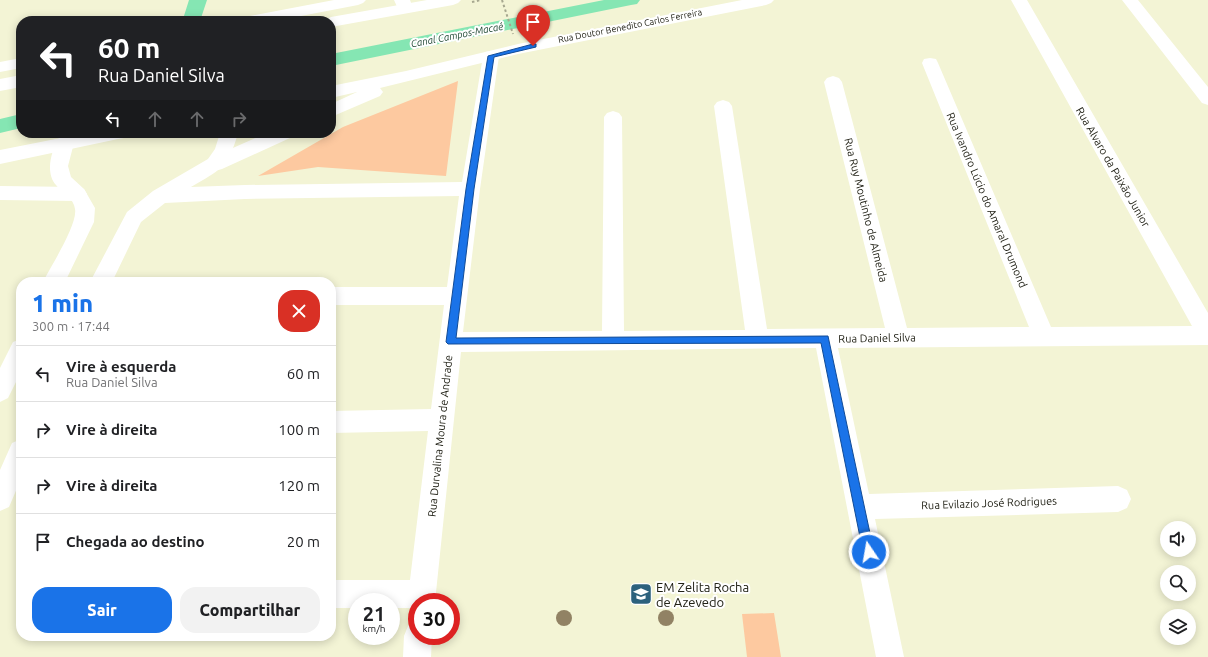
<!DOCTYPE html>
<html lang="pt">
<head>
<meta charset="utf-8">
<style>
	body { margin:0; font-family:Ubuntu,sans-serif; background:#f2f2f2; color:#202124; height:100vh; display:flex; flex-direction:column; font-size:15px; white-space:nowrap }
	* { box-sizing:border-box; margin:0 }
	p { font-size:13px; color:#757577 }
	.icon { flex:none; width:22px; height:22px; fill:none; stroke:currentColor; stroke-width:2; stroke-linecap:round; stroke-linejoin:round }
	.map { position:relative; flex:1; overflow:hidden }
	.side { position:absolute; left:16px; top:277px; width:320px; height:364px; display:flex; flex-direction:column; background:#fff; border-radius:16px; box-shadow:0 2px 10px #0003 }
	.side>* { flex:none }
	.guide { position:absolute; left:16px; top:16px; width:320px; height:122px; border-radius:16px; box-shadow:0 2px 10px #0003; background:#202124; color:#fff; overflow:hidden }
	.fabs { position:absolute; left:1160px; top:521px; display:grid; gap:8px }
	.fabs a { display:grid; place-items:center; width:36px; height:36px; border-radius:50%; background:#fff; box-shadow:0 2px 10px #0003; font-size:20px }
	.speed { position:absolute; left:348px; top:593px; display:flex; gap:8px; font-size:20px; font-weight:700; text-align:center }
	.speed>* { display:grid; place-content:center; width:52px; height:52px; border-radius:50%; background:#fff; box-shadow:0 2px 10px #0003; line-height:1 }
	.speed small { font-size:10px; font-weight:400 }
	.speed .limit { border:6px solid #d22; background:#fff; color:#111 }
	.pin { position:absolute; display:grid; place-items:center; width:34px; height:34px; color:#fff; margin:-41px -17px; border-radius:50% 50% 50% 0; rotate:-45deg; box-shadow:0 0 4px #0007 }
	.pin .icon { rotate:45deg }
	.me { position:absolute; width:44px; margin:-22px; rotate:348deg; stroke-linejoin:round; filter:drop-shadow(0 0 3px #0008) }
	.turn { display:flex; align-items:center; gap:14px; height:84px; padding:0 16px; font-size:18px }
	.turn .icon { width:52px; height:52px; stroke-width:2.5 }
	.turn b { display:block; font-size:28px; line-height:34px }
	.lanes { display:flex; align-items:center; height:38px; padding:0 16px; background:#0003; justify-content:center; gap:20px; direction:ltr }
	.lanes .off { opacity:.35 }
	.round { display:grid; place-items:center; flex:none; width:42px; height:42px; border-radius:16px; background:#f2f2f2 }
	.summary { display:flex; align-items:center; justify-content:space-between; height:68px; padding:0 16px }
	h1 { font-size:24px; font-weight:800; line-height:30px; color:#1a73e8 }
	.cta { display:flex; gap:8px; margin-top:auto; padding:8px 16px }
	.cta a { flex:1; height:46px; border-radius:16px; background:#1a73e8; color:#fff; font-size:16px; font-weight:800; line-height:46px; text-align:center }
	.cta a+a { background:#f2f2f2; color:#202124 }
	ul { padding:0; list-style:none }
	li { display:flex; align-items:center; gap:12px; height:56px; padding:0 16px; border-top:1px solid #e0e0e0 }
	li div { flex:1 }
	li b { display:block; font-size:15px }
	li em { font-style:normal }
	.map>svg:first-child { display:block }
	.green { fill:#fdc9a0 }
	.lines { fill:none; stroke-linecap:round; stroke-linejoin:round }
	.canal { fill:#85e6b3; fill-rule:evenodd }
	.path { stroke:#a6a78f; stroke-width:2; stroke-dasharray:2.5 2.5; stroke-linecap:butt }
	.minor { fill:#fff; fill-rule:evenodd }
	.tertiary { fill:#fff; fill-rule:evenodd }
	.primary { fill:#fff; fill-rule:evenodd }
	.tree { fill:#918264 }
	.route { fill:#1a73e8; stroke:#114b97 }
	.labels { text-anchor:middle; dominant-baseline:central; stroke-width:4; stroke-linejoin:round; paint-order:stroke }
	.far-street-label { font-size:9px; fill:#222217; stroke:#fff }
	.far-water-label { font-size:10px; font-style:italic; fill:#1d4632; stroke:#fff }
	.street-label { font-size:11px; fill:#222217; stroke:#fff }
	.near-poi-label { font-size:13px; fill:#222217; stroke:#fff; text-anchor:start }
</style>
</head>
<body>
<div class="map">
<svg width="1208" height="657" viewBox="0 0 1208 657">
	<rect width="100%" height="100%" fill="#f3f4d5"/>
	<path class="green" d="M458 81 446 176 318 167 258 176 343 127Z
		M774 613 781 657H747L742 614Z"/>
	<g class="lines">
		<path class="canal" d="M189 0H207L200 21H184L183 19Z
			M604 0H640L637 4 631 5 331 66V54Z
			M21 114V128L0 133V119Z"/>
		<path class="path" d="M502 0 513 34
			M472 2 481 0"/>
		<path class="minor" d="M394 0H410L413 8 411 11H399Z
			M1011 0H1027L1208 313V345L838 348 869 494 1118 486 1127 490 1131 499 1127 508 1118 512 875 519 904 657H876L816 348 461 352 435 602H417V614L411 612 410 608H391V602H357V608H331V580H410L428 431 331 433V411L431 409 444 305H331V287H447L459 196 245 199 165 203 141 222 112 282H90L127 212 153 191 208 159 215 149 220 133H238C228 168 220 170 191 187L245 185 462 182 483 56 485 52 491 51 497 52 499 56 480 189 463 332 602 331 604 117 607 113 613 111 619 113 622 117 624 331 745 330 714 106 717 102 723 100 729 102 732 106 767 329 885 328 824 82 827 78 833 76 839 78 842 82 907 328 1029 327 922 63 924 59 930 58 936 59 938 63 1051 327 1192 326Z
			M1122 0H1138L1208 87V105L1202 103Z
			M65 136 71 138 74 143 68 166 71 177 84 189 95 208 94 222 65 282H43C51 266 78 224 75 209 74 198 62 193 56 185 45 173 51 151 59 138Z
			M21 339V372L8 398 0 402V368L13 342Z
			M21 439V479L9 507 0 511V470L12 443Z
			M417 622V636H432L431 657H403L404 636 408 626Z"/>
		<path class="tertiary" d="M742 0H774L771 3 766 5 518 54 380 88 383 92 380 96 331 117V104L357 92 331 98V86L406 71 518 44Z
			M86 133H127L124 138 118 139 0 164V150Z
			M267 133H293L290 138 222 169 215 171 208 169 206 164 208 159Z
			M0 186 77 187 84 189 87 194 84 199 77 201 0 200Z"/>
		<path class="primary" d="M334 0H366L363 3 358 5 275 21H242L244 18 250 16Z
			M427 0H461L458 3 453 5 331 27V21H324L331 17Z
			M21 58V68L0 72V62Z
			M21 75V87L0 91V79Z"/>
	</g>
	<g class="tree">
		<circle cx="564" cy="618" r="8"/>
		<circle cx="666" cy="618" r="8"/>
	</g>
	<path class="route" d="M533 44H536V47L494 57 474 189 456 338 828 336 874 552 873 556 869 557 865 556 863 552 821 343 448 344 446 342 466 189 488 56Z"/>
	<defs>
		<g id="school-square" transform="scale(1.15)"><rect x="-9" y="-9" width="18" height="18" rx="4" fill="#2c617d" stroke="#fff"/><path d="M0-5L7-2L0 1L-7-2ZM-4 1L0 2.5L4 1V4Q0 6-4 4Z" fill="#fff"/></g>
	</defs>
	<g fill-rule="evenodd">
		<use href="#school-square" x="641" y="594"/>
	</g>
	<g class="labels">
		<g class="far-street-label">
			<text transform="translate(630 26) rotate(-11)">Rua Doutor Benedito Carlos Ferreira</text>
		</g>
		<g class="far-water-label">
			<text transform="translate(457 35) rotate(-11)">Canal Campos-Macaé</text>
		</g>
		<g class="street-label">
			<text transform="translate(1113 167) rotate(60)">Rua Alvaro da Paixão Junior</text>
			<text transform="translate(987 200) rotate(67)">Rua Ivandro Lúcio do Amaral Drumond</text>
			<text transform="translate(866 210) rotate(76)">Rua Ruy Moutinho de Almeida</text>
			<text transform="translate(877 338) rotate(-1)">Rua Daniel Silva</text>
			<text transform="translate(440 436) rotate(-84)">Rua Durvalina Moura de Andrade</text>
			<text transform="translate(989 503) rotate(-2)">Rua Evilazio José Rodrigues</text>
		</g>
		<g class="near-poi-label">
			<text x="656" y="587">EM Zelita Rocha<tspan x="656" dy="15">de Azevedo</tspan></text>
		</g>
	</g>
</svg>
<div class="fabs">
<a><svg class="icon" aria-label="sound" viewBox="0 0 24 24"><path d="M4 9h4l5-4v14l-5-4H4zM17 9q2 3 0 6"/></svg></a>
<a><svg class="icon" aria-label="search" viewBox="0 0 24 24"><circle cx="10" cy="10" r="6"/><path d="M15 15l6 6"/></svg></a>
<a><svg class="icon" aria-label="layers" viewBox="0 0 24 24"><path d="M12 4l9 5-9 5-9-5zM3 14l9 5 9-5"/></svg></a>
</div>
<div class="speed"><div>21<small>km/h</small></div><div class="limit">30</div></div>
<div class="pin" style="left:533px;top:46px;background:#d93025"><svg class="icon" aria-label="arrive" viewBox="0 0 24 24"><path d="M6 21V4h12l-3 4 3 4H6"/></svg></div>
<svg class="me" style="left:869px;top:552px" viewBox="-20 -20 40 40"><circle r="17" fill="#1a73e8" stroke="#fff" stroke-width="3"/><path d="M0-11L8 9 0 5-8 9z" fill="#fff"/></svg>
<div class="guide">
<div class="turn"><svg class="icon" aria-label="left" viewBox="0 0 24 24"><path d="M17 20v-9H6M10 6l-5 5 5 5"/></svg><div><b>60 m</b>Rua Daniel Silva</div></div>
<div class="lanes"><svg class="icon" aria-label="left" viewBox="0 0 24 24"><path d="M17 20v-9H6M10 6l-5 5 5 5"/></svg><svg class="icon off" aria-label="ahead" viewBox="0 0 24 24"><path d="M12 20V5M6 11l6-6 6 6"/></svg><svg class="icon off" aria-label="ahead" viewBox="0 0 24 24"><path d="M12 20V5M6 11l6-6 6 6"/></svg><svg class="icon off" aria-label="right" viewBox="0 0 24 24"><path d="M7 20v-9h11M14 6l5 5-5 5"/></svg></div>
</div>
<section class="side">
<div class="summary"><div><h1>1 min</h1><p>300 m · 17:44</p></div><a class="round" style="background:#d93025;color:#fff"><svg class="icon" aria-label="close" viewBox="0 0 24 24"><path d="M6 6l12 12M18 6L6 18"/></svg></a></div>
<ul>
<li><svg class="icon" aria-label="left" viewBox="0 0 24 24"><path d="M17 20v-9H6M10 6l-5 5 5 5"/></svg><div><b>Vire à esquerda</b><p>Rua Daniel Silva</p></div><em>60 m</em></li>
<li><svg class="icon" aria-label="right" viewBox="0 0 24 24"><path d="M7 20v-9h11M14 6l5 5-5 5"/></svg><div><b>Vire à direita</b></div><em>100 m</em></li>
<li><svg class="icon" aria-label="right" viewBox="0 0 24 24"><path d="M7 20v-9h11M14 6l5 5-5 5"/></svg><div><b>Vire à direita</b></div><em>120 m</em></li>
<li><svg class="icon" aria-label="arrive" viewBox="0 0 24 24"><path d="M6 21V4h12l-3 4 3 4H6"/></svg><div><b>Chegada ao destino</b></div><em>20 m</em></li>
</ul>
<div class="cta"><a>Sair</a><a>Compartilhar</a></div>
</section>
</div>
</body>
</html>
